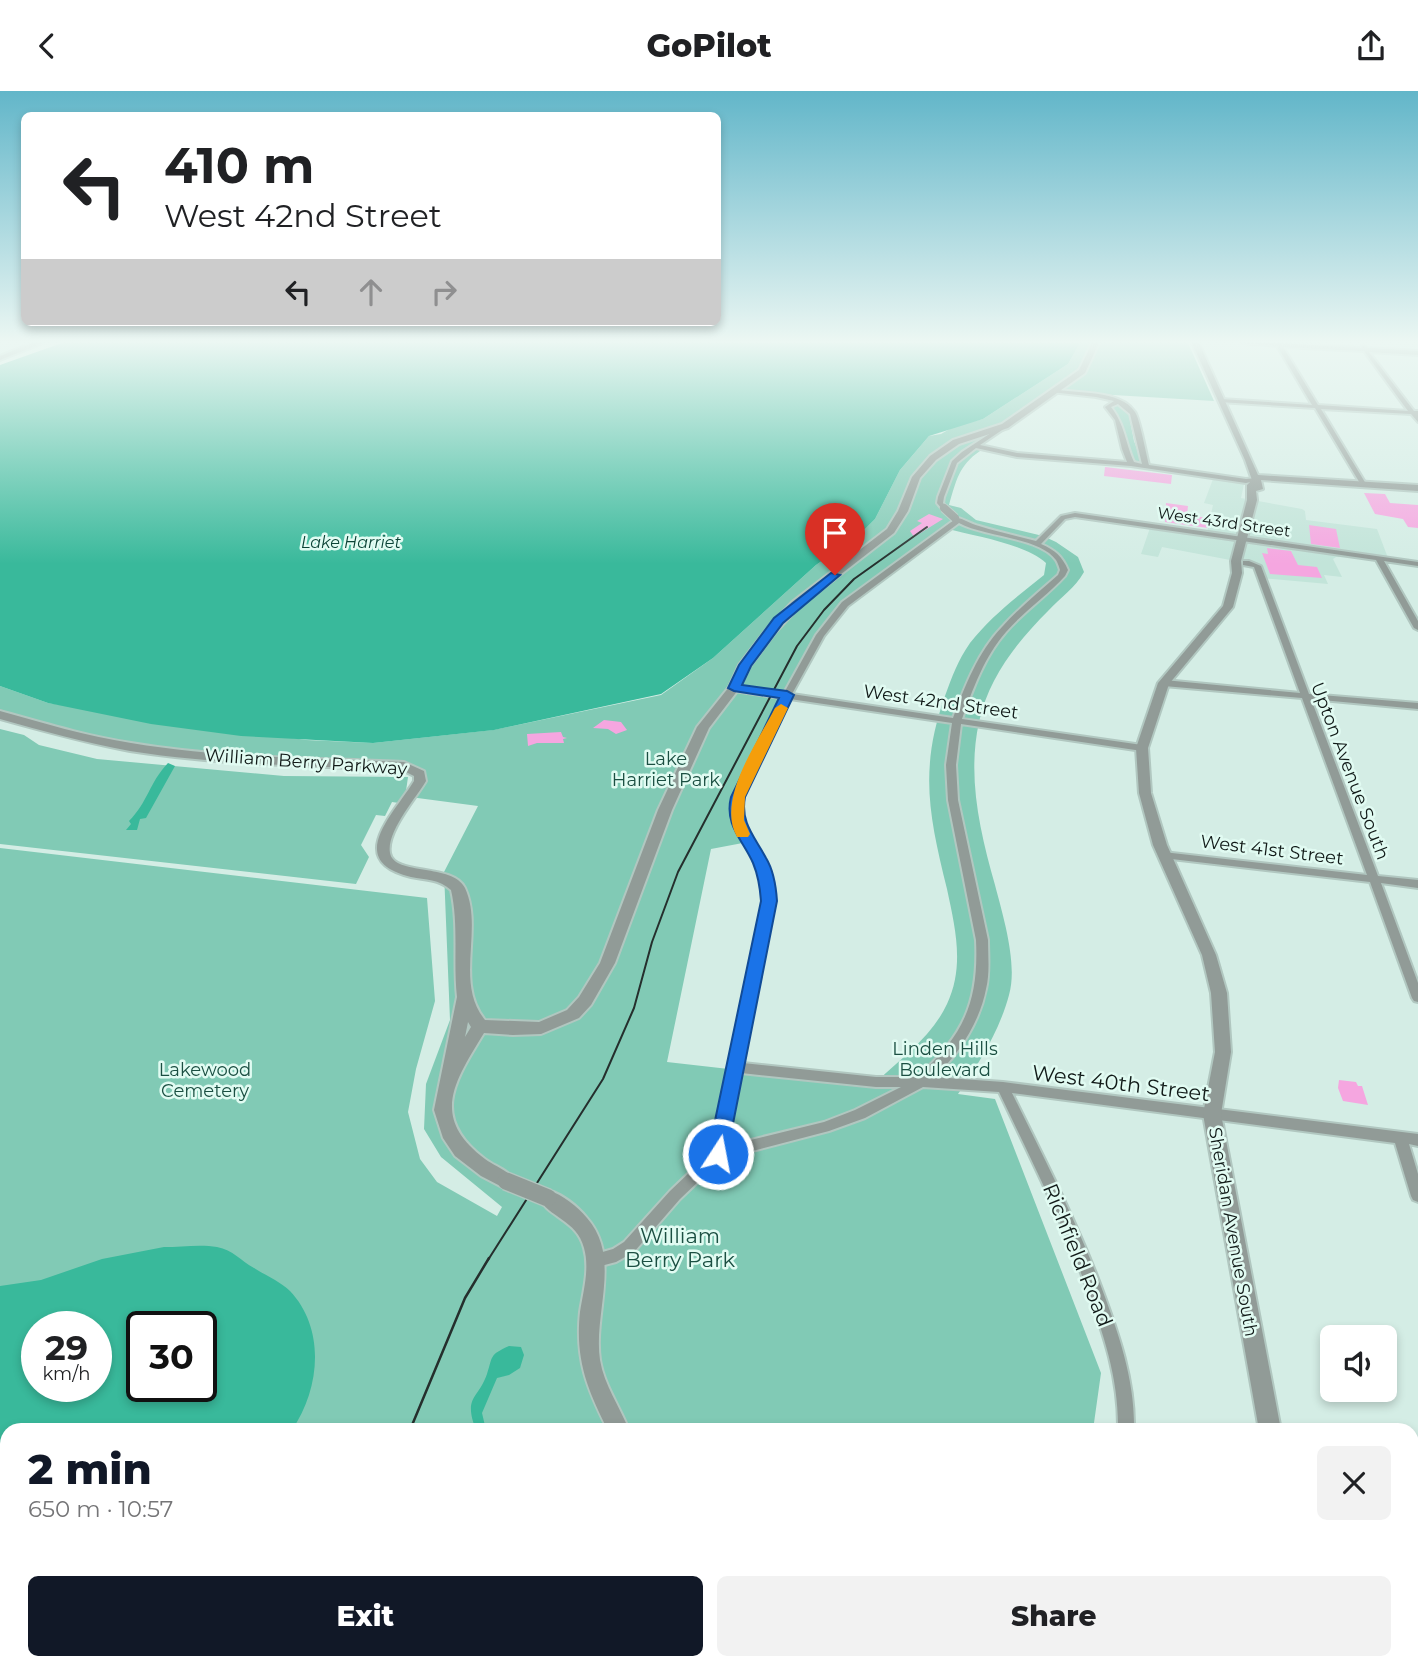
<!DOCTYPE html>
<html lang="en">
<head>
<meta charset="utf-8">
<style>
	body { margin:0; font-family:Montserrat,sans-serif; background:#f2f2f2; color:#202124; height:100vh; display:flex; flex-direction:column; font-size:26px; white-space:nowrap }
	* { box-sizing:border-box; margin:0 }
	p { font-size:23px; color:#757577 }
	.icon { flex:none; width:38px; height:38px; fill:none; stroke:currentColor; stroke-width:2; stroke-linecap:round; stroke-linejoin:round }
	.map { position:relative; flex:1; overflow:hidden }
	.side { position:absolute; left:0px; top:1332px; width:1419px; height:247px; display:flex; flex-direction:column; background:#fff; border-radius:21px 21px 0 0; box-shadow:0 4px 10px #0003 }
	.side>* { flex:none }
	.guide { position:absolute; left:21px; top:21px; width:700px; height:214px; border-radius:10px; box-shadow:0 4px 10px #0003; background:#fff; color:#202124; overflow:hidden }
	.controls { position:absolute; left:1320px; top:1234px; display:grid; gap:14px }
	.controls a { display:grid; place-items:center; width:77px; height:77px; border-radius:10px; background:#fff; box-shadow:0 4px 10px #0003; font-size:35px }
	.speed { position:absolute; left:21px; top:1220px; display:flex; gap:14px; font-size:35px; font-weight:700; text-align:center }
	.speed>* { display:grid; place-content:center; width:91px; height:91px; border-radius:50%; background:#fff; box-shadow:0 4px 10px #0003; line-height:1 }
	.speed small { font-size:18px; font-weight:400 }
	.speed .limit { border:4px solid #111; border-radius:10px; background:#fff; color:#111 }
	.pin { position:absolute; display:grid; place-items:center; width:60px; height:60px; color:#fff; margin:-72px -30px; border-radius:50% 50% 50% 0; rotate:-45deg; box-shadow:0 0 7px #0007 }
	.pin .icon { rotate:45deg }
	.me { position:absolute; width:77px; margin:-38px; rotate:11deg; stroke-linejoin:round; filter:drop-shadow(0 0 5px #0008) }
	.turn { display:flex; align-items:center; gap:24px; height:147px; padding:0 28px; font-size:32px }
	.turn .icon { width:91px; height:91px; stroke-width:2.5 }
	.turn b { display:block; font-size:49px; line-height:60px }
	.lanes { display:flex; align-items:center; height:66px; padding:0 28px; background:#0003; justify-content:center; gap:35px; direction:ltr }
	.lanes .off { opacity:.35 }
	.round { display:grid; place-items:center; flex:none; width:74px; height:74px; border-radius:10px; background:#f2f2f2 }
	.headline { display:flex; align-items:center; justify-content:space-between; height:119px; padding:0 28px }
	h1 { font-size:42px; font-weight:800; line-height:52px; color:#111827 }
	.primary-button { display:flex; gap:14px; margin-top:auto; padding:14px 28px }
	.primary-button a { flex:1; height:80px; border-radius:10px; background:#111827; color:#fff; font-size:28px; font-weight:800; line-height:80px; text-align:center }
	.primary-button a+a { background:#f2f2f2; color:#202124 }
	header { display:flex; justify-content:space-between; align-items:center; height:91px; padding:0 28px; background:#fff; font-size:32px; font-weight:800 }
	.map>svg:first-child { display:block }
	.built { fill:#c2e4d9 }
	.green { fill:#81cab5; fill-rule:evenodd }
	.water { fill:#39b99b; fill-rule:evenodd }
	.building { fill:#f5a6e0 }
	.lines { fill:none; stroke-linecap:round; stroke-linejoin:round }
	.minor-casing { stroke:#b1c7c0; stroke-width:4 }
	.tertiary-casing { stroke:#b1c7c0; stroke-width:4 }
	.minor { fill:#919b97; fill-rule:evenodd }
	.tertiary { fill:#919b97; fill-rule:evenodd }
	.tram-far1 { stroke:#252f2d; stroke-width:2 }
	.tram { stroke:#252f2d; stroke-width:2.5 }
	.minor-bridge-casing { stroke:#b1c7c0; stroke-width:10; stroke-linecap:butt }
	.tertiary-bridge-casing { stroke:#b1c7c0; stroke-width:20; stroke-linecap:butt }
	.minor-bridge { stroke:#919b97; stroke-width:8 }
	.tertiary-bridge { stroke:#919b97; stroke-width:17 }
	.route { fill:#1a73e8; stroke:#114b97; stroke-width:2 }
	.slow { fill:#f59e0b }
	.labels { text-anchor:middle; dominant-baseline:central; stroke-width:5; stroke-linejoin:round; paint-order:stroke }
	.far-street-label { font-size:16px; fill:#111a18; stroke:#e1fbf2 }
	.far-water-label { font-size:16px; font-style:italic; fill:#0a4235; stroke:#e1fbf2 }
	.street-label { font-size:18px; fill:#111a18; stroke:#e1fbf2 }
	.park-label { font-size:18px; fill:#1b4f42; stroke:#e1fbf2 }
	.near-street-label { font-size:21px; fill:#111a18; stroke:#e1fbf2 }
	.near-park-label { font-size:21px; fill:#1b4f42; stroke:#e1fbf2 }
</style>
</head>
<body>
<header><svg class="icon" aria-label="back" viewBox="0 0 24 24"><path d="M15 5l-7 7 7 7"/></svg>GoPilot<svg class="icon" aria-label="share" viewBox="0 0 24 24"><path d="M12 15V3M7 8l5-5 5 5M5 13v7h14v-7"/></svg></header>
<div class="map">
<svg width="1418" height="1578" viewBox="0 0 1418 1578">
	<rect width="100%" height="100%" fill="#d4ede5"/>
	<path class="built" d="M1213 388 1244 393 1241 407 1302 418 1305 420 1306 429 1377 438 1388 467 1336 466 1333 468 1342 486 1324 484 1328 493 1261 487 1257 476 1246 472 1162 456 1158 466 1141 463 1151 434 1207 442 1213 414 1204 412Z"/>
	<path class="green" d="M1080 252H1096L1085 276 975 355 980 360C959 374 956 390 949 414L961 417 976 429 1043 445 1056 451 1078 466 1084 481C1075 497 1061 506 1048 520 1017 551 989 586 979 631 967 686 980 741 995 794 1003 825 1018 873 1009 904 999 941 979 972 958 1003L995 1008 1101 1282 1093 1339H7V1572H942L936 1578H0V757L427 807 435 910 416 978 408 1021 420 1068 437 1091 497 1125 502 1116 441 1066 424 1038 426 993 450 929 444 781 478 715 410 706 417 679 150 659 0 624V595L48 612 306 649 373 652 493 639 661 604 713 567 816 474 860 443 875 428 900 379 929 345 941 343 955 335 983 328 1068 273ZM948 438C975 445 1025 453 1046 472L1044 484C1018 505 991 525 970 552 958 569 952 586 945 605 919 678 929 725 947 798 955 836 965 875 947 913 933 944 901 968 876 991L877 995 667 971 711 758 748 751 738 706 820 544 860 499ZM37 1236H96V1295H37ZM142 1236H201V1295H142Z
		M1099 252H1188L1214 310 1063 301 1059 298 1088 275Z
		M1115 314H1120L1128 320 1134 350 1142 371H1136C1125 354 1127 331 1112 318Z
		M0 638 24 644 39 654 97 668 284 685 408 686 406 700 399 712 392 711 385 725 376 724 361 754 369 766 356 793 0 753Z"/>
	<path class="water" d="M62 252H1080L1068 273 983 328 929 345 900 379 875 428 860 443 816 474 713 567 661 603 494 639 373 652 241 645 151 633 48 612 0 595V274Z
		M168 672 175 675 146 727 140 728 137 739H126L131 733 129 730C148 711 149 692 168 672Z
		M164 1156C181 1156 201 1153 217 1156 233 1159 241 1170 254 1177 265 1184 281 1191 290 1200 326 1238 320 1298 292 1339H7V1572H9L0 1576V1195L41 1189 102 1168ZM37 1236H96V1295H37ZM142 1236H201V1295H142Z
		M509 1255 521 1256 524 1264 520 1277 509 1284 497 1287 482 1322 486 1339H476C463 1305 478 1309 487 1283 493 1265 489 1264 509 1255Z"/>
	<path class="building" d="M1105 376 1172 384 1171 393 1104 385Z
		M1364 402 1385 403 1390 412 1418 414V437L1408 436 1403 428 1375 423Z
		M1166 412 1188 415 1187 424 1208 427V437L1165 431Z
		M929 423 943 428 914 446 910 440 922 432 917 430Z
		M1309 434 1336 438 1340 457 1311 453Z
		M1267 457 1291 460 1298 474 1317 476 1322 487 1270 483 1262 462 1268 463Z
		M604 629 621 631 627 639 616 643 608 638 593 637Z
		M561 641 563 646 567 647 563 648 564 652H537L528 655 527 643Z
		M1339 989 1356 991 1358 995H1362L1368 1014 1343 1010 1338 997Z"/>
	<g class="lines">
		<g class="minor-casing">
			<path id="minor" d="M1243 252H1281L1361 257 1363 254 1367 257 1418 260V264L1369 261 1414 320H1418V331L1411 323 1321 318 1366 393 1361 394 1315 317 1219 311V309L1221 308 1312 314 1277 255ZM1283 256 1364 260 1408 320 1318 314Z
				M1053 298C1076 303 1120 298 1135 321 1140 328 1146 363 1149 374L1246 388 1257 387 1260 389 1246 392 1131 375 1017 366 976 357 957 372 944 406 943 412 947 417 942 418 937 412 938 406 952 370 962 361 1003 334 1008 335 980 354 1017 362 1127 371 1122 358 1115 329 1105 316 1114 310 1096 306 1051 301 1050 300ZM1118 313 1130 323 1142 373 1134 371C1125 351 1125 334 1111 316Z
				M1075 422 1418 471V475L1384 470 1418 530V539L1414 537 1376 469 1075 426 1065 428 1041 453C1055 459 1062 465 1068 479L1065 485C1047 505 1023 521 1006 541 984 566 973 598 962 628L1142 654 1147 657 1142 660 961 633 956 674 958 709 988 849C988 865 990 882 986 898 980 930 959 964 934 986L1003 991 1418 1043V1055L1409 1053 1418 1083V1111L1413 1109 1411 1105 1395 1052 1012 1002C1044 1067 1077 1131 1102 1198 1119 1244 1135 1289 1134 1339H1118C1119 1289 1104 1244 1087 1198 1062 1130 1030 1066 999 1001L923 996 865 1027 829 1040 722 1068 680 1108 634 1161 616 1171 597 1176 592 1174 590 1169 592 1164 613 1158 624 1151 670 1100 712 1060 764 810C762 797 761 785 756 772 746 748 727 738 733 707L781 607 734 600 730 597 734 594 784 602 816 544 842 511 954 429 952 427 953 426C961 426 970 433 979 435 998 441 1017 445 1036 450L1061 425ZM959 432C984 446 1040 446 1056 469 1058 472 1059 476 1060 479L1058 484C1039 501 1019 517 1002 536 978 561 965 595 953 627L792 603 824 545 848 515ZM790 608 952 632 946 674 948 709 976 849C979 910 964 945 917 986H876L743 972 774 810C773 795 771 781 764 767 752 746 738 734 743 707ZM741 982 876 996H901L855 1019 824 1031 726 1055Z
				M1243 470H1249L1261 475 1309 603 1418 612V618L1311 608 1378 785 1418 789V797L1381 792 1418 892V911L1414 910 1412 907 1370 791 1163 767 1158 764 1163 761 1367 784 1302 607 1164 595 1160 592 1164 589 1300 602 1254 476 1243 474Z
				M1412 1473H1418V1491H1412Z
				M1300 1572H1318L1320 1578H1302Z"/>
		</g>
		<g class="tertiary-casing">
			<path id="tertiary" d="M32 252H43L0 269V265Z
				M1092 252H1099L1085 282 1008 337 959 353 936 369 920 387 908 420 894 442 800 515 774 543 750 575 738 599 709 637 672 719 615 872 591 914 579 927 541 943 513 944 484 942C455 990 429 1026 485 1068 494 1075 510 1080 515 1090L512 1096 506 1098 481 1085 455 1065 443 1047 434 1019 457 906C453 871 459 834 451 799 439 788 426 789 411 786 344 770 393 724 414 690V685L402 679C311 675 219 674 130 660 86 652 43 640 0 628V620C43 632 86 645 131 652 220 667 313 667 404 671L424 680 426 690C416 707 386 741 390 762 394 785 453 772 465 797 484 838 454 891 485 929L539 931 567 919 579 906 600 872 658 719 697 636 729 596 739 574 766 539 792 511 887 438 898 420 912 386 930 365 953 349 1002 333 1079 279ZM468 931 471 936 465 946Z
				M1192 252H1199L1258 384 1418 394V400L1261 389 1263 398 1256 400 1257 409 1241 470 1242 482 1233 516 1169 593 1148 657 1151 702 1167 754 1216 864 1227 902 1231 961 1221 1023 1281 1339H1259L1203 1023 1215 961 1211 902 1202 864 1153 754 1139 702 1136 657 1158 592 1223 515 1232 482 1231 470 1247 409V394L1252 389 1245 369Z
				M548 1099C563 1104 577 1115 587 1127 622 1167 593 1222 600 1269 604 1294 620 1316 629 1339H608C587 1298 575 1268 580 1221 583 1201 590 1178 584 1157 577 1129 548 1126 539 1107L542 1101Z
				M697 1572H721V1578H697Z
				M952 1572H979L977 1578H949Z"/>
		</g>
		<use href="#minor" class="minor"/>
		<use href="#tertiary" class="tertiary"/>
		<path class="tram-far1" d="M488 1169 603 988 634 917 652 851 678 781 797 555 824 519 854 488 927 436"/>
		<path class="tram" d="M410 1339 465 1207 489 1167
			M302 1578 305 1572"/>
		<g class="minor-bridge-casing">
			<path id="minor-bridge" d="M944 417 955 427"/>
		</g>
		<g class="tertiary-bridge-casing">
			<path id="tertiary-bridge" d="M506 1090 548 1107"/>
		</g>
		<use href="#minor-bridge" class="minor-bridge"/>
		<use href="#tertiary-bridge" class="tertiary-bridge"/>
	</g>
	<linearGradient id="sky" x2="0" y2="1"><stop stop-color="#62b6c9"/><stop offset="0.53" stop-color="#ecf7f3"/><stop offset="1" stop-color="#ecf7f3" stop-opacity="0"/></linearGradient>
	<rect width="1418" height="473" fill="url(#sky)"/>
	<path class="route" d="M831 482 840 484 783 532 751 575 742 594 787 600 794 604 745 706C740 732 755 746 766 767 774 780 776 795 777 810L727 1063 725 1069 718 1072 710 1069 708 1063 761 810C760 796 758 784 753 772 743 749 724 734 731 706L779 607 734 600 728 597 739 574 774 527Z"/>
	<path class="slow" d="M781 613 788 617 745 706 744 729 750 743 748 746H737C716 709 757 652 775 617Z"/>
	<g class="labels">
		<g class="far-street-label">
			<text transform="translate(1224 431) rotate(8)">West 43rd Street</text>
		</g>
		<g class="far-water-label">
			<text x="351" y="451">Lake Harriet</text>
		</g>
		<g class="street-label">
			<text transform="translate(941 611) rotate(8)">West 42nd Street</text>
			<text transform="translate(306 671) rotate(4)">William Berry Parkway</text>
			<text transform="translate(1350 680) rotate(69)">Upton Avenue South</text>
			<text transform="translate(1272 759) rotate(7)">West 41st Street</text>
			<text transform="translate(1233 1141) rotate(80)">Sheridan Avenue South</text>
		</g>
		<g class="park-label">
			<text x="666" y="668">Lake<tspan x="666" dy="21">Harriet Park</tspan></text>
			<text x="945" y="958">Linden Hills<tspan x="945" dy="21">Boulevard</tspan></text>
			<text x="205" y="979">Lakewood<tspan x="205" dy="21">Cemetery</tspan></text>
		</g>
		<g class="near-street-label">
			<text transform="translate(1121 992) rotate(7)">West 40th Street</text>
			<text transform="translate(1078 1164) rotate(68)">Richfield Road</text>
		</g>
		<g class="near-park-label">
			<text x="680" y="1144">William<tspan x="680" dy="24">Berry Park</tspan></text>
		</g>
	</g>
</svg>
<div class="controls">
<a><svg class="icon" aria-label="sound" viewBox="0 0 24 24"><path d="M4 9h4l5-4v14l-5-4H4zM17 9q2 3 0 6"/></svg></a>
</div>
<div class="speed"><div>29<small>km/h</small></div><div class="limit">30</div></div>
<div class="pin" style="left:835px;top:484px;background:#d93025"><svg class="icon" aria-label="arrive" viewBox="0 0 24 24"><path d="M6 21V4h12l-3 4 3 4H6"/></svg></div>
<svg class="me" style="left:718px;top:1063px" viewBox="-20 -20 40 40"><circle r="17" fill="#1a73e8" stroke="#fff" stroke-width="3"/><path d="M0-11L8 9 0 5-8 9z" fill="#fff"/></svg>
<div class="guide">
<div class="turn"><svg class="icon" aria-label="left" viewBox="0 0 24 24"><path d="M17 20v-9H6M10 6l-5 5 5 5"/></svg><div><b>410 m</b>West 42nd Street</div></div>
<div class="lanes"><svg class="icon" aria-label="left" viewBox="0 0 24 24"><path d="M17 20v-9H6M10 6l-5 5 5 5"/></svg><svg class="icon off" aria-label="ahead" viewBox="0 0 24 24"><path d="M12 20V5M6 11l6-6 6 6"/></svg><svg class="icon off" aria-label="right" viewBox="0 0 24 24"><path d="M7 20v-9h11M14 6l5 5-5 5"/></svg></div>
</div>
<section class="side">
<div class="headline"><div><h1>2 min</h1><p>650 m · 10:57</p></div><a class="round"><svg class="icon" aria-label="close" viewBox="0 0 24 24"><path d="M6 6l12 12M18 6L6 18"/></svg></a></div>
<div class="primary-button"><a>Exit</a><a>Share</a></div>
</section>
</div>
</body>
</html>
